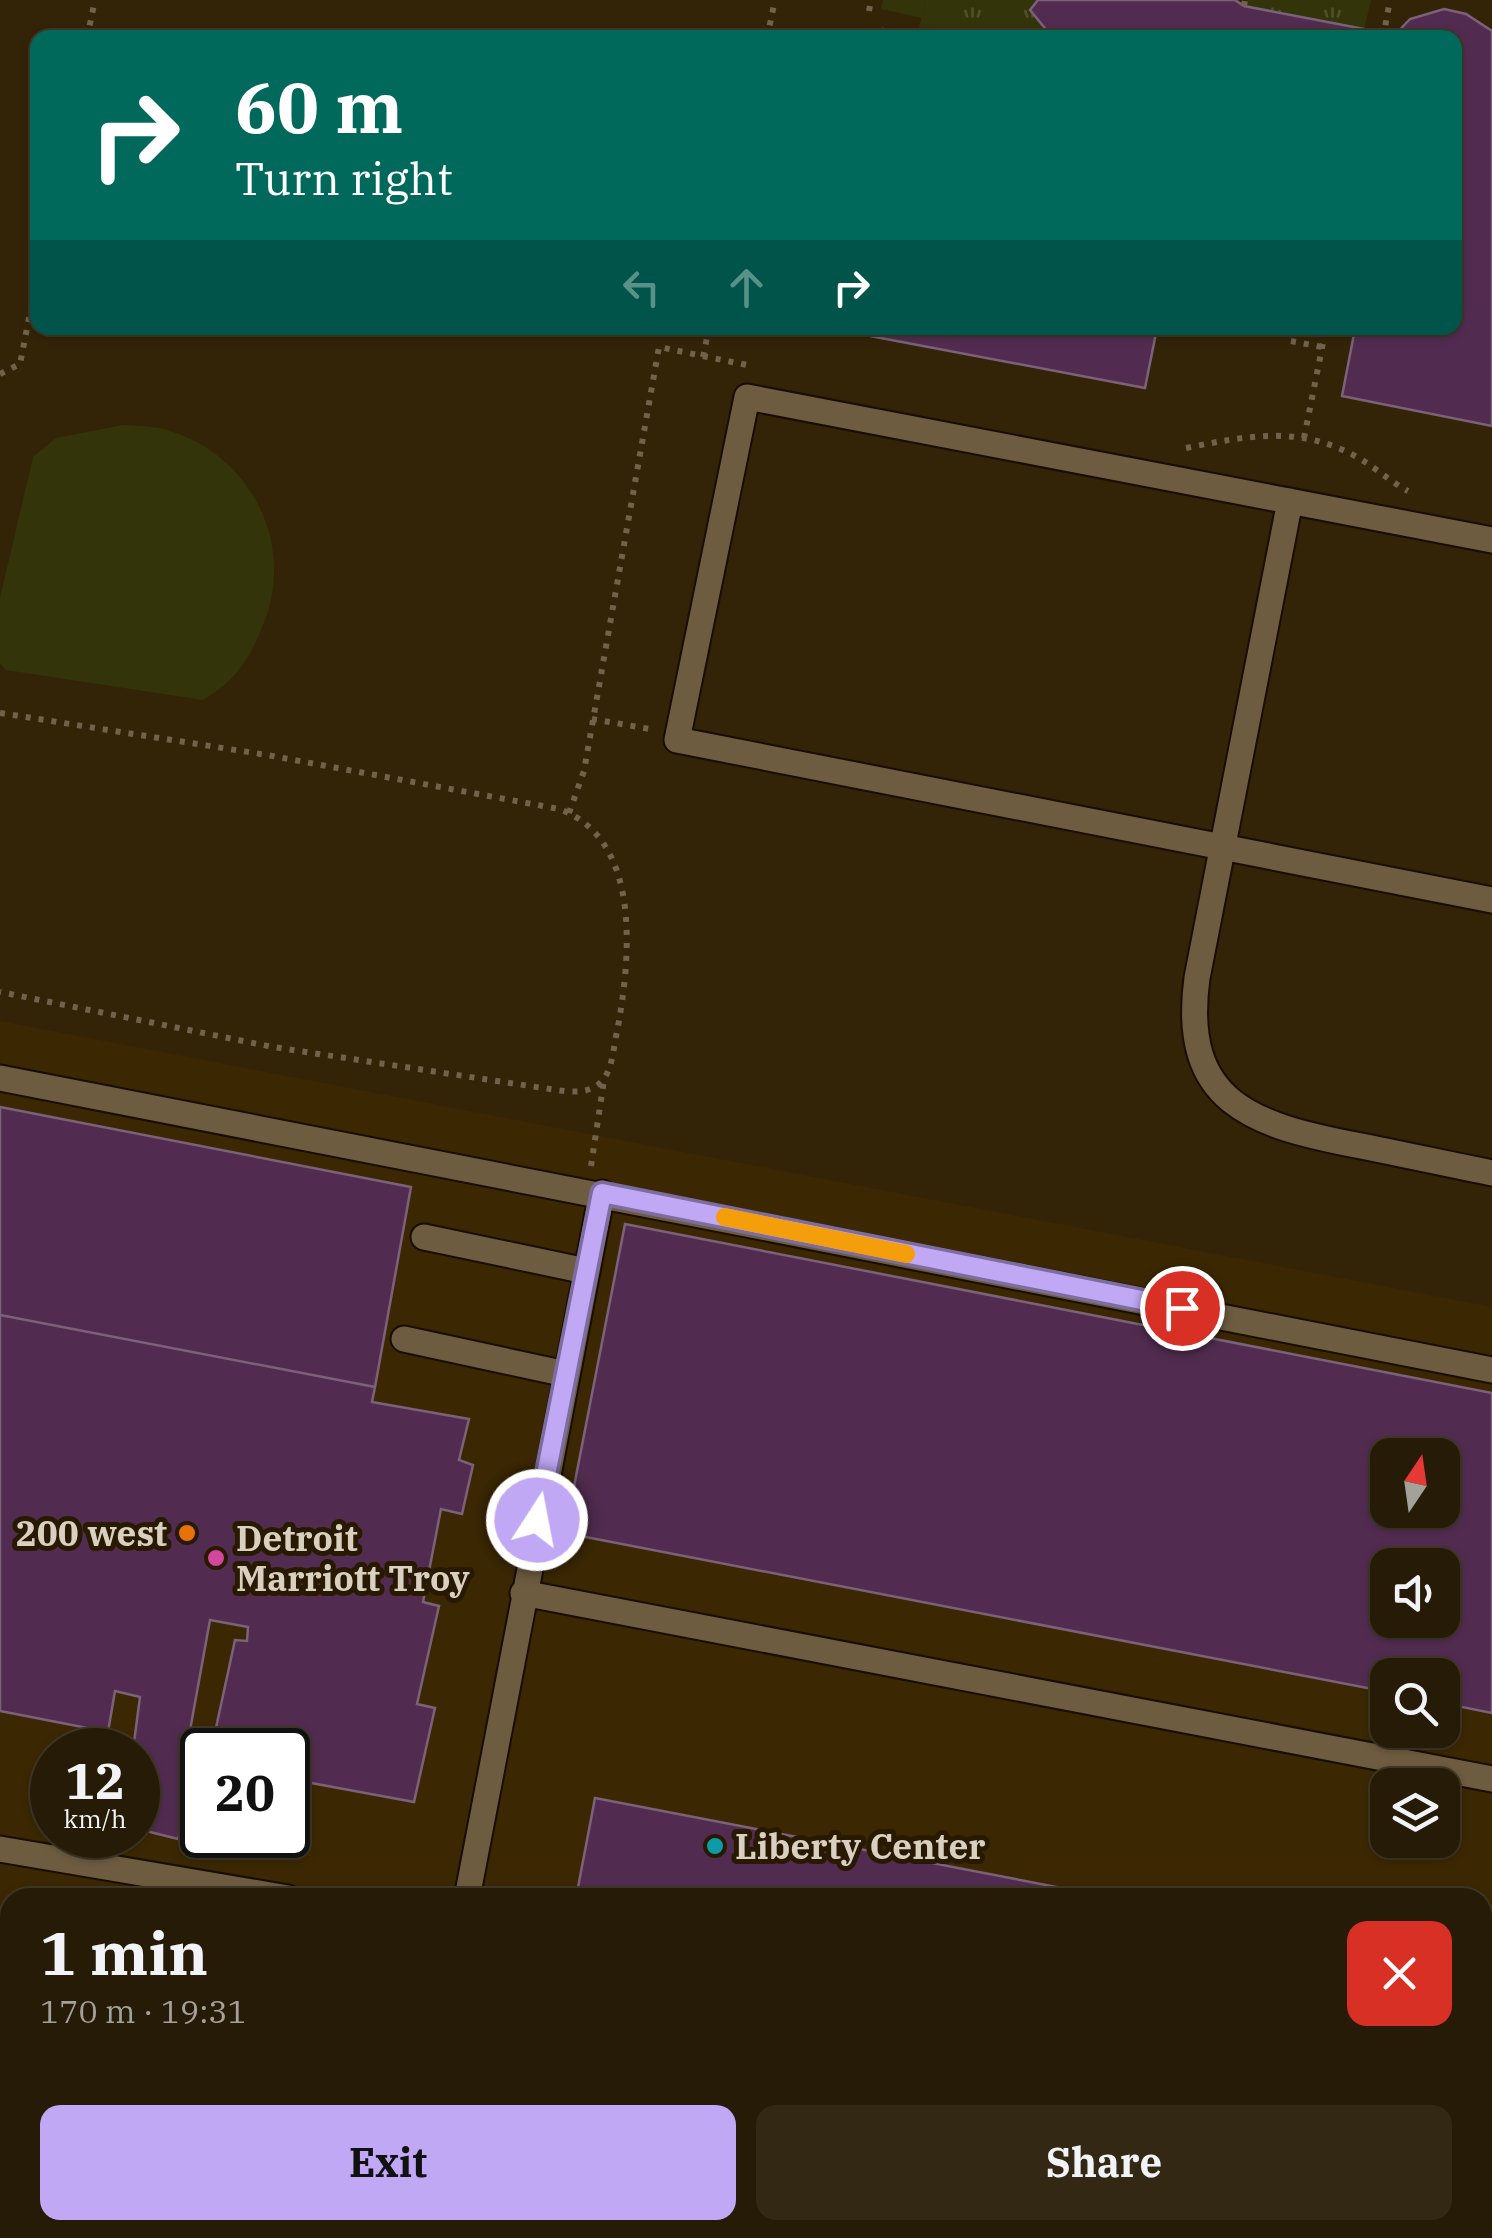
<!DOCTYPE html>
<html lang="en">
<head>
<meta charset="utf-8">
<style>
	body { margin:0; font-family:"IBM Plex Serif",serif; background:#322814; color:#f1f3f6; height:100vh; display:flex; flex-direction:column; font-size:38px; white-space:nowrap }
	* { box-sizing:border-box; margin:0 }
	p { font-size:32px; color:#a4a19b }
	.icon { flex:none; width:55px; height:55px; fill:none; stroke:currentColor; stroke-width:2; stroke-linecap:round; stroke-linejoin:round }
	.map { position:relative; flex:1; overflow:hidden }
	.side { position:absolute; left:0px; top:1888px; width:1492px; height:352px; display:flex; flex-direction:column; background:#261b06; border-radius:30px 30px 0 0; box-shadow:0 2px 8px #0004,0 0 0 2px #423928 }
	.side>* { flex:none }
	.hud { position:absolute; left:30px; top:30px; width:1432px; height:305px; border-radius:20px; box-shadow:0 2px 8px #0004,0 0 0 2px #423928; background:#00695c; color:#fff; overflow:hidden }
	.needle { width:65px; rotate:13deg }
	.buttons { position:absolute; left:1370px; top:1438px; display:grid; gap:20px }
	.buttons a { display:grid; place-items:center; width:90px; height:90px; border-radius:20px; background:#261b06; box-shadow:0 2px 8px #0004,0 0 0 2px #423928; font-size:50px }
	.speed { position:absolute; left:30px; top:1728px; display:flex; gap:20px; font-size:50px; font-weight:700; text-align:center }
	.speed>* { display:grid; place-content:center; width:130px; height:130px; border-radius:50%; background:#261b06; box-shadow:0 2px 8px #0004,0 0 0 2px #423928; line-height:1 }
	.speed small { font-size:25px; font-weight:400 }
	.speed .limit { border:5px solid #111; border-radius:15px; background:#fff; color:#111 }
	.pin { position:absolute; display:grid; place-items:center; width:85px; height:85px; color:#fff; margin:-42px; border:5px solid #fff; border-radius:50%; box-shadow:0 2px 10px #0007 }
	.me { position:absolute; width:110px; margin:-55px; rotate:11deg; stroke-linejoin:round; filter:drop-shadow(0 0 8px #0008) }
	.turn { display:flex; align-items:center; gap:35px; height:210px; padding:0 40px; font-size:45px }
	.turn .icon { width:130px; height:130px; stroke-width:2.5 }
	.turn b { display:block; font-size:70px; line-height:85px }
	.lanes { display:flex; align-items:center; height:95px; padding:0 40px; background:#0003; justify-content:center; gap:50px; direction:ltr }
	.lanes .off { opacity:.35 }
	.round { display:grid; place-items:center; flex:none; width:105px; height:105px; border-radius:20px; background:#322814 }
	.head { display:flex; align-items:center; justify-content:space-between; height:170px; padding:0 40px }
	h1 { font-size:60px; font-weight:800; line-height:75px }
	.primary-button { display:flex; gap:20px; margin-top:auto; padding:20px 40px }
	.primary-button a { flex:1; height:115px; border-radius:20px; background:#c0a8f4; color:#111; font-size:40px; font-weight:800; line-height:115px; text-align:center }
	.primary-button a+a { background:#322814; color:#f1f3f6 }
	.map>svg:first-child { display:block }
	.built { fill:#3b2803; fill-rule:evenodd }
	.grass { fill:url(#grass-tufts) }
	.pitch { fill:#33340a }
	.building { fill:#512c50; stroke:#7b6279; stroke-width:2.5; fill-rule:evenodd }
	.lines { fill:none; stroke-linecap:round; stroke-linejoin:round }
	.minor-casing { stroke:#180d00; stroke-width:29 }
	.major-casing { stroke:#180d00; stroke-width:29 }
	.path { stroke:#70624b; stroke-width:6; stroke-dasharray:5 8; stroke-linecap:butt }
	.minor { stroke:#6d5c40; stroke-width:25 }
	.major { stroke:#828f5a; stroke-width:25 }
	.route-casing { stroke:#7d6d9f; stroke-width:25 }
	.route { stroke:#c0a8f4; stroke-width:18 }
	.slow { stroke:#f59e0b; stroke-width:18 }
	.food-dot { fill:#e8710a; stroke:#281a00; stroke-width:4 }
	.hotel-dot { fill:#d1479c; stroke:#281a00; stroke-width:4 }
	.culture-dot { fill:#0f9aa8; stroke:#281a00; stroke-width:4 }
	.labels { text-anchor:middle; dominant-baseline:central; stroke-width:10; stroke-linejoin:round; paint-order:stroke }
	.poi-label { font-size:35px; font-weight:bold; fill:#dad0c1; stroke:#281a00; text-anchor:start }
</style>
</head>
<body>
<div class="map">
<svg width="1492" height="2238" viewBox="0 0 1492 2238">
	<defs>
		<pattern id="grass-tufts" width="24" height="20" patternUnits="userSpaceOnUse" patternTransform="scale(2.5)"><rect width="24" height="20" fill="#33340a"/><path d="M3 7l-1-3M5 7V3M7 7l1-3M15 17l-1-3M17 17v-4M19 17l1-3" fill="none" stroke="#50502c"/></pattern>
	</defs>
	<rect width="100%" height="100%" fill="#332408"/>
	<path class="built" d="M0 1021 1492 1307V2238H1407L1367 2230H1482V1898H10V1970L0 1968ZM1388 1455H1442V1510H1388ZM1388 1565H1442V1620H1388ZM1388 1675H1442V1730H1388ZM52 1750H138V1835H52ZM202 1750H288V1835H202ZM1388 1785H1442V1840H1388Z"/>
	<path class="grass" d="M926 0H1038L1030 10 1053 37 926 38 898 32 899 28 918 32Z
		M1247 0H1371L1364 29 1246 5Z
		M0 2112 10 2114V2176L0 2174Z
		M335 2230H606L610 2236 373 2238Z
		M668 2230H734L771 2238H669Z"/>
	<path class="pitch" d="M883 0H926L922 18 881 9Z
		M123 425C138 426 156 426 170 431 252 456 295 545 264 623 248 661 238 678 203 700L6 670 0 663V598L33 457 56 438Z"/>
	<path class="building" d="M1038 0H1235L1244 6 1364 29 1362 34 1382 38H1053L1030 10Z
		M1444 9 1466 14 1492 31V426L1342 396 1354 334 1323 328H1455V38H1392L1410 19Z
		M883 29 898 32 926 38H881Z
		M828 328H1157L1145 388Z
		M0 1107 411 1187 375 1387 0 1315Z
		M625 1224 1492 1393V1713L1442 1703V1675H1388V1692L565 1533ZM1388 1455H1442V1510H1388ZM1388 1565H1442V1620H1388Z
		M0 1315 375 1387 372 1402 469 1419 459 1460 473 1465 462 1514 441 1509 423 1602 439 1606 417 1704 435 1708 414 1802 295 1780 299 1766 288 1764V1750H224L226 1740 214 1737 235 1640 247 1641 248 1627 210 1620 183 1769 196 1771 178 1839 138 1829V1750H133L140 1697 115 1691 108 1732 0 1711Z
		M595 1798 1093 1894 576 1898Z
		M1482 1980 1492 1982V2139L1482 2138Z"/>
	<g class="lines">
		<g class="minor-casing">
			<path id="minor" d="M1290 501 1197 978C1180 1103 1253 1125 1356 1145 1402 1154 1447 1164 1492 1173
				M1492 540 747 397 677 740 1492 900
				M0 1078 1492 1370
				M424 1237 586 1271
				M404 1339 566 1374
				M523 1593 1492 1779
				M0 1849 288 1898
				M467 1898 602 1193"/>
		</g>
		<g class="major-casing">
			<path id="major" d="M0 2059 10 2061
				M0 2209 10 2212
				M88 2230 122 2238
				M644 2230 645 2238
				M893 2230 935 2238"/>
		</g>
		<path class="path" d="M1244 6 1245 0
			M869 11 871 0
			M87 38 95 0
			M767 38 775 0
			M1383 38 1390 0
			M1195 328 1199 331
			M1291 341 1322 347
			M703 357 709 328
			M0 374 20 364 38 272
			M1304 438 1326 328
			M1186 448C1246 436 1298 425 1355 456 1374 466 1389 481 1408 491
			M0 713 267 755 559 809C644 840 630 962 617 1032 613 1048 613 1071 600 1083 588 1094 571 1092 556 1090L273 1047 0 992
			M592 719 650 729
			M569 813 584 771 659 347 747 365
			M591 1166 604 1080"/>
		<use href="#minor" class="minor"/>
		<use href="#major" class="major"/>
	</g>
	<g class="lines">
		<g class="route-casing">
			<path id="route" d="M537 1520 602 1193 1182 1308"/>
		</g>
		<use href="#route" class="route"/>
		<path class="slow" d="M725 1217 906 1254"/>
	</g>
	<circle class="food-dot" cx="187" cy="1533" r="10"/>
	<circle class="hotel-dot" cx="216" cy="1558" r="10"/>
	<circle class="culture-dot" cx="715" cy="1846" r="10"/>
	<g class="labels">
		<g class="poi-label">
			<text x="167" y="1533" text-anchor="end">200 west</text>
			<text x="236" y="1538">Detroit<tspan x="236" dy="40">Marriott Troy</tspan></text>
			<text x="735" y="1846">Liberty Center</text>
		</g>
	</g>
</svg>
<div class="buttons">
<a><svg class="needle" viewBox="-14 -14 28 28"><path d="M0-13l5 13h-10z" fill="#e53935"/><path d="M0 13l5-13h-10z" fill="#a4a19b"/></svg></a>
<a><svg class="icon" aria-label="sound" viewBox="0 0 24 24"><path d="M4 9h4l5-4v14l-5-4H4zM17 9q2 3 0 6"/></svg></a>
<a><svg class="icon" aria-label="search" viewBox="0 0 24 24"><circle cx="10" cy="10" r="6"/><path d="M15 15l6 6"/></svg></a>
<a><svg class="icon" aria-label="layers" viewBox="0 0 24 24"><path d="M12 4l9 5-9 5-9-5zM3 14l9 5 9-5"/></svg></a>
</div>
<div class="speed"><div>12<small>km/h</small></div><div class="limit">20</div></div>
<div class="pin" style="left:1182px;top:1308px;background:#d93025"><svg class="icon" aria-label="arrive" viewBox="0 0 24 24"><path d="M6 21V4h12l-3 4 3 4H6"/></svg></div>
<svg class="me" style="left:537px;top:1520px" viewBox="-20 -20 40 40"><circle r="17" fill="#c0a8f4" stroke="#fff" stroke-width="3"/><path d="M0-11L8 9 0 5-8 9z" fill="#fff"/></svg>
<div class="hud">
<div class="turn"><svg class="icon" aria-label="right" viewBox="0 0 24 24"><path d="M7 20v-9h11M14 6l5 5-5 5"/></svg><div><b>60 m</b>Turn right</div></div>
<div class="lanes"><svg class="icon off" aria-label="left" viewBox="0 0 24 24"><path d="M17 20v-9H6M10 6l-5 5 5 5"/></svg><svg class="icon off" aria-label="ahead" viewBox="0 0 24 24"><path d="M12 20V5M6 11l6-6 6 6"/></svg><svg class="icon" aria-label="right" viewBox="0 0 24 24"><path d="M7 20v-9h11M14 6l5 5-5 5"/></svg></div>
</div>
<section class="side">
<div class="head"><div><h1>1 min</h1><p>170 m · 19:31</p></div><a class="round" style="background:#d93025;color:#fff"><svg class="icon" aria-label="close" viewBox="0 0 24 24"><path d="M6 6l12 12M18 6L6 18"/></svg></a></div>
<div class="primary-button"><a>Exit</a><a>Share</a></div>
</section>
</div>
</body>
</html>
